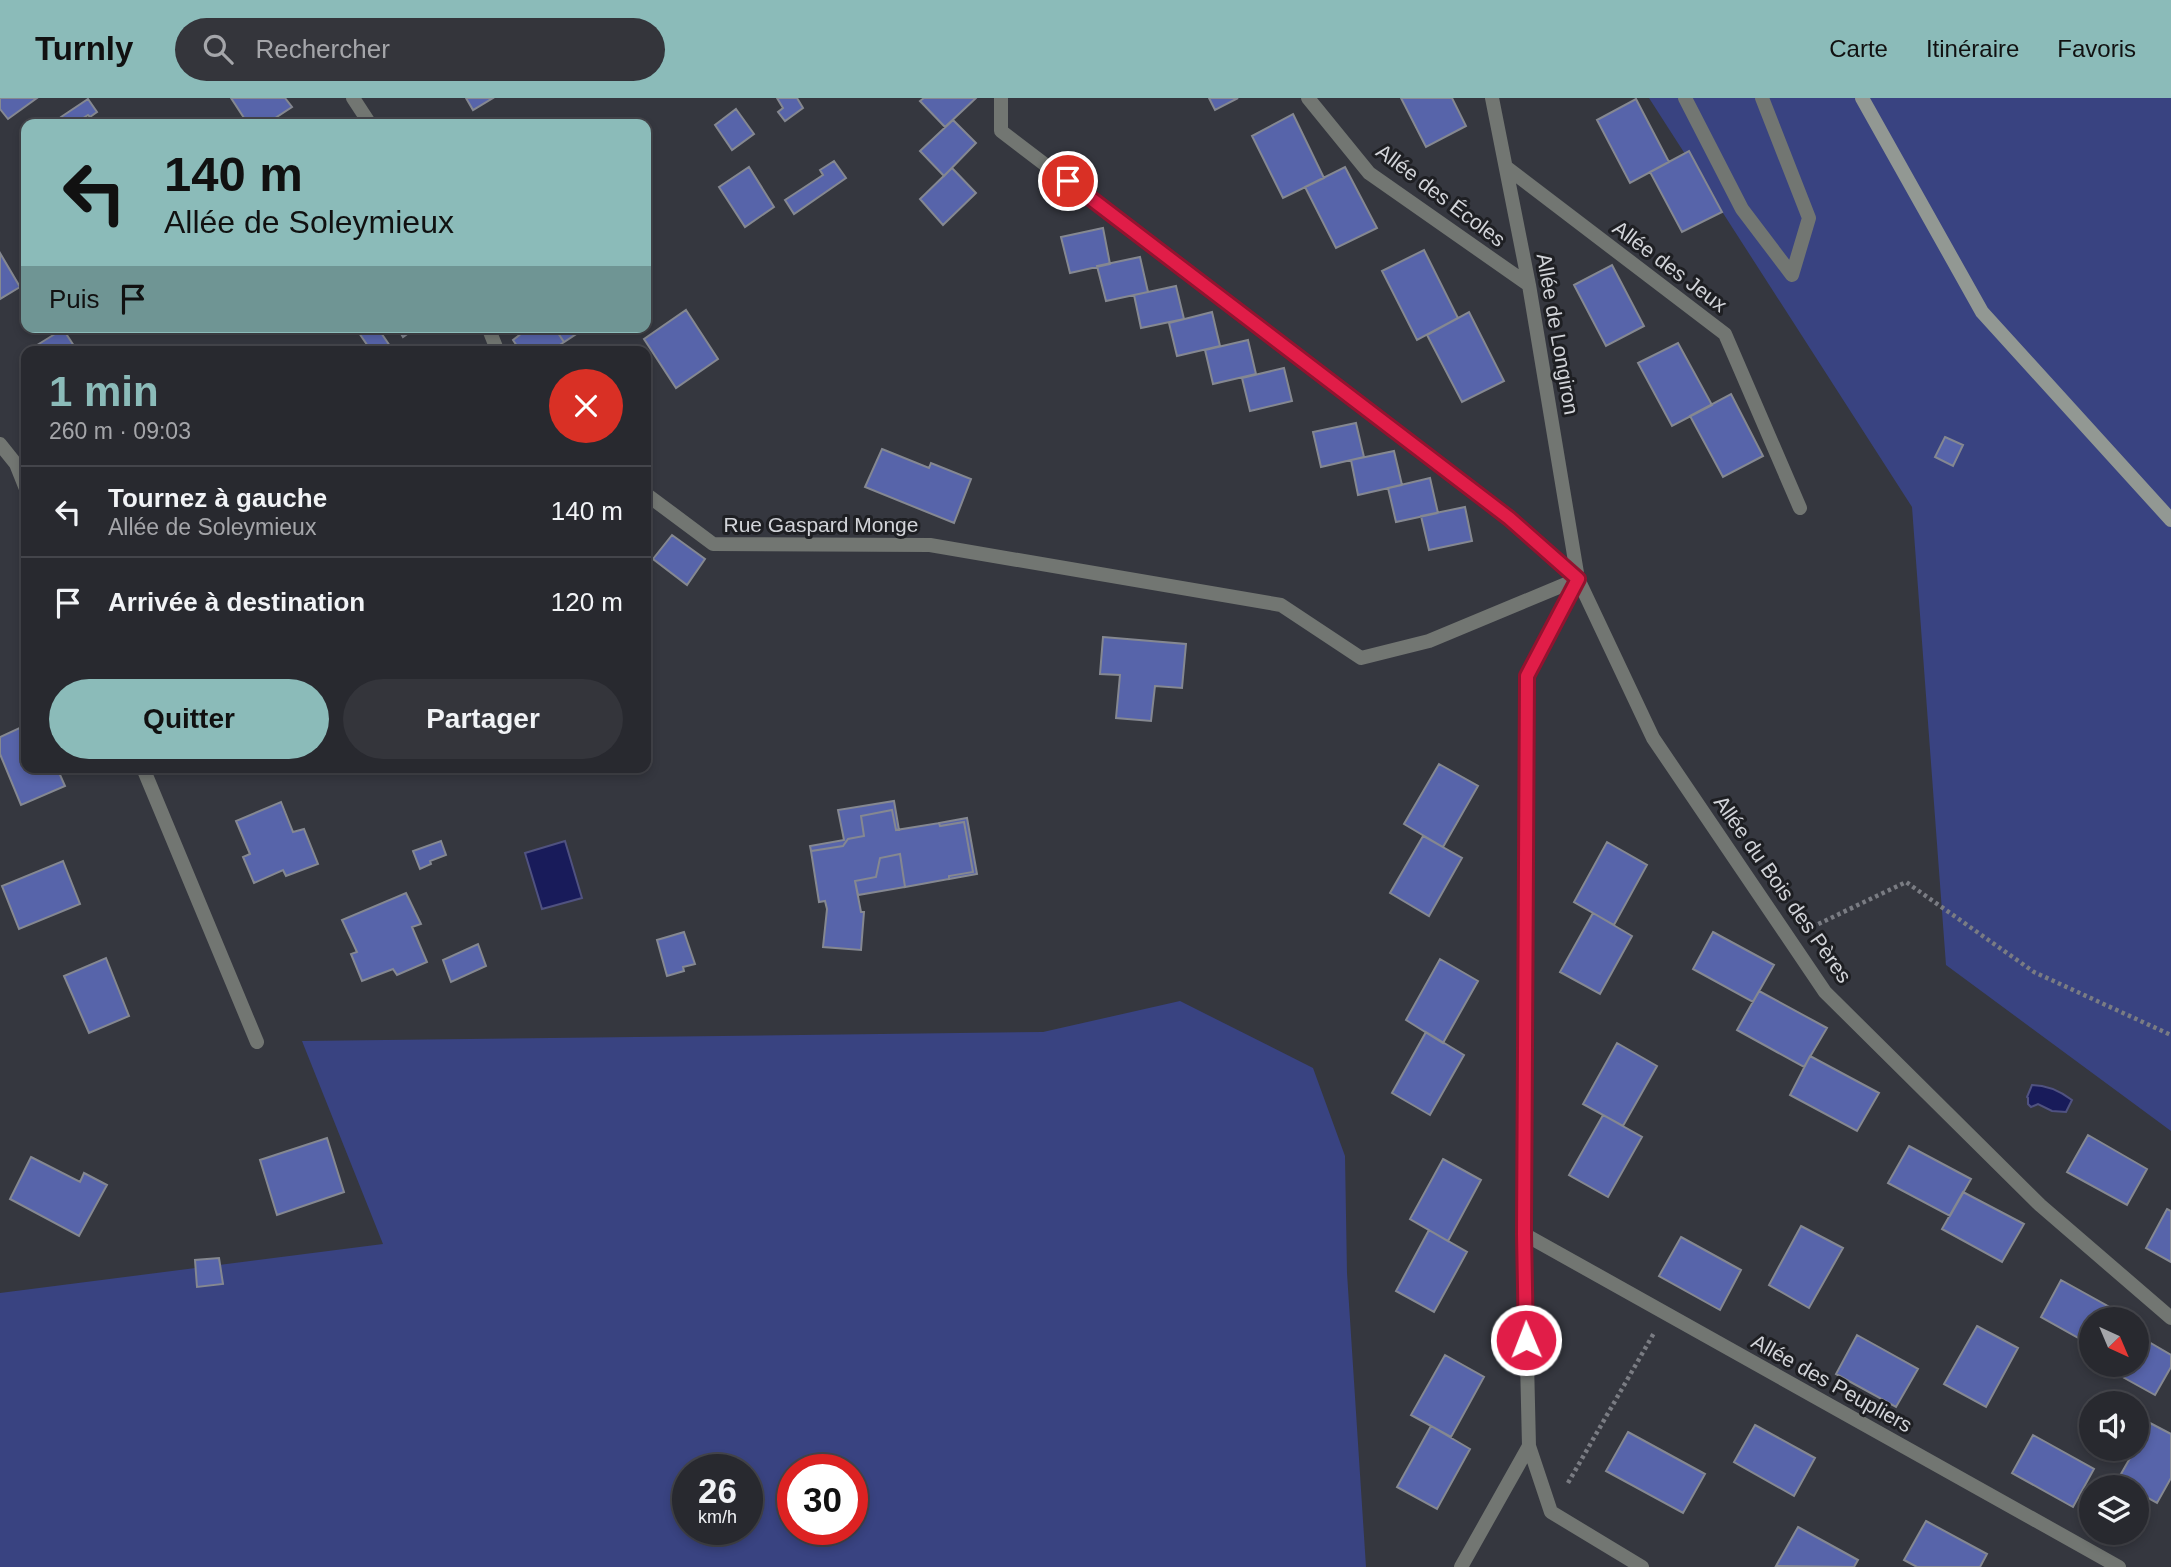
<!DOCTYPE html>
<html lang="fr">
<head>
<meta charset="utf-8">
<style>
	body { margin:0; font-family:Helvetica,sans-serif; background:#34353b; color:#f1f3f6; height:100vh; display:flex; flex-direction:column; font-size:26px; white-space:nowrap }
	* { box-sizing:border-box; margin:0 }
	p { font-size:23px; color:#a5a6aa }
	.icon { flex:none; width:38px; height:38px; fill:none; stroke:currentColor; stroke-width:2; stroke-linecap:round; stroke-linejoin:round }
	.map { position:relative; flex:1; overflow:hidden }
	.details { position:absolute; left:21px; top:248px; width:630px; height:427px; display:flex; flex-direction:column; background:#28292f; border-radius:14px; box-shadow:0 4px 10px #0003,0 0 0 2px #44454b }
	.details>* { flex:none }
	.banner { position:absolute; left:21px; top:21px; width:630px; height:214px; border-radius:14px; box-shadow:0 4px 10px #0003,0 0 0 2px #44454b; background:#8bbbb9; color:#111; overflow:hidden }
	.needle { width:46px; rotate:136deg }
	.fabs { position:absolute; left:2079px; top:1209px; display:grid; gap:14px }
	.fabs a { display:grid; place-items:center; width:70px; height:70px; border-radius:50%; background:#28292f; box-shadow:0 4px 10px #0003,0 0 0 2px #44454b; font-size:35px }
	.speed { position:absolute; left:672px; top:1356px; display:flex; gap:14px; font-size:35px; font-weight:700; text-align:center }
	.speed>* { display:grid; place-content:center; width:91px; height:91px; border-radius:50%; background:#28292f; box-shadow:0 4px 10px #0003,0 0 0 2px #44454b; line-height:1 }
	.speed small { font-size:18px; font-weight:400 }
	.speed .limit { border:10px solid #d22; background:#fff; color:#111 }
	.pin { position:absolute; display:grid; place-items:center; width:60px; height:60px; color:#fff; margin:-30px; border:4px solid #fff; border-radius:50%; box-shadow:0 2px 7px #0007 }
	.me { position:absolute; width:77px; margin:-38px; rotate:359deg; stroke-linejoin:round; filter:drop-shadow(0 0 5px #0008) }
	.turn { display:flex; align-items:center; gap:24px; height:147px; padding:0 28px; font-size:32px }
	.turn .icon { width:91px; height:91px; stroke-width:2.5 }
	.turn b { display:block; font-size:49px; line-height:60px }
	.then { display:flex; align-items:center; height:66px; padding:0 28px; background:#0003; gap:14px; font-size:26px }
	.round { display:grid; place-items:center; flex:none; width:74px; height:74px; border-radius:37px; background:#34353b }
	.summary { display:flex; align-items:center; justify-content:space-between; height:119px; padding:0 28px }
	h1 { font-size:42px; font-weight:600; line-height:52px; color:#8bbbb9 }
	.action { display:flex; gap:14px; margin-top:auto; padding:14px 28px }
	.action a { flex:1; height:80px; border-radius:42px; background:#8bbbb9; color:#111; font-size:28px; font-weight:600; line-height:80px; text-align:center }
	.action a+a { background:#34353b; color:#f1f3f6 }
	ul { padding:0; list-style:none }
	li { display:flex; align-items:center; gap:21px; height:91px; padding:0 28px; border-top:2px solid #44454b }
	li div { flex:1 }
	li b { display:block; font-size:26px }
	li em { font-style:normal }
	header { display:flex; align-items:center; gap:42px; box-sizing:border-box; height:98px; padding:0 35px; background:#8bbbb9; color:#111 }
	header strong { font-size:33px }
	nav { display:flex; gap:38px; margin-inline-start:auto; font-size:24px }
	.search { width:490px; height:63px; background:#34353b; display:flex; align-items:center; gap:18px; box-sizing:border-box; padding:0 24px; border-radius:38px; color:#a5a6aa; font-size:26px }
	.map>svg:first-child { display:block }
	.green { fill:#394381; fill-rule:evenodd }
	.water { fill:#181b5a; stroke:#505280; stroke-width:2 }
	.building { fill:#5764aa; stroke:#858891; stroke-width:2 }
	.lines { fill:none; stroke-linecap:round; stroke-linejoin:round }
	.path { stroke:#7a7c83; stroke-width:4.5; stroke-dasharray:3.5 3.5; stroke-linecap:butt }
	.street { stroke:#727672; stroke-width:14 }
	.secondary { stroke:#929893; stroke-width:14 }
	.route-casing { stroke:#92132f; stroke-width:18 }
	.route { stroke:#e11d48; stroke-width:12 }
	.labels { text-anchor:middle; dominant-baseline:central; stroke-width:6; stroke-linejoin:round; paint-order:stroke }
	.street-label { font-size:21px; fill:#d2d4d9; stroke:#1e1f23 }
</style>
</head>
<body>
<header>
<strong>Turnly</strong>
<div class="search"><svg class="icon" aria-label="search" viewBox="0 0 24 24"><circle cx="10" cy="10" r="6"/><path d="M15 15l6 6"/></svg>Rechercher</div>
<nav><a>Carte</a><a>Itinéraire</a><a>Favoris</a></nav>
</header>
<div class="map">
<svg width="2171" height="1469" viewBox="0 0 2171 1469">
	<rect width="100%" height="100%" fill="#35373f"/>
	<path class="green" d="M1649 0H2171V1033L1946 867 1912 409Z
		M1180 903 1313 970 1345 1058 1347 1175 1366 1469H0V1195L383 1146 302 943 1043 934ZM688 1372H747V1432H688ZM793 1372H852V1432H793Z"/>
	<path class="water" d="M565 743 582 800 542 811 525 755Z
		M2032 987C2048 987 2060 993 2072 1002L2066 1014 2052 1013 2038 1006 2031 1009 2028 1006V1000L2027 999Z"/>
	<path class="building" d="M0 0H37L8 21 0 11Z
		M231 0H285L292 9 266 26H248Z
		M466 0H493L473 12Z
		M777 0H797L803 10 785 23 778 14 783 10Z
		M924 0H976L945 29 920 3Z
		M1209 0H1238L1215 12Z
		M1401 0H1452L1466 28 1426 49Z
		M88 1 97 14 90 19 88 17 74 26H65L61 19Z
		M1636 1 1669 64 1630 85 1597 22Z
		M736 11 754 36 732 52 715 27Z
		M1293 16 1324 80 1283 100 1252 38Z
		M953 22 976 45 944 78 920 53Z
		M1689 53 1722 114 1682 134 1650 74Z
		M834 63 846 80 794 116 785 102 823 77 820 72Z
		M749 69 774 109 745 129 719 89Z
		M1345 69 1377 130 1336 150 1305 89Z
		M952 70 976 95 943 127 920 101Z
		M1103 130 1110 166 1070 175 1061 139Z
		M1424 152 1458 220 1417 242 1382 173Z
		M0 155 20 189 0 201Z
		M1140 159 1148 194 1106 203 1097 168Z
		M1612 167 1644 228 1606 248 1574 187Z
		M1176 188 1184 221 1141 230 1134 197Z
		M686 212 718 261 676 290 644 241Z
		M1212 214 1220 248 1177 258 1169 225Z
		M1469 214 1504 283 1462 304 1427 237Z
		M367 229H377L390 248 381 254H372L359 235Z
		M397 229H417L403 239Z
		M530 229H554L564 244 550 254H521L513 242Z
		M554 229H587L564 244Z
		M63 231 78 254H30L29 252Z
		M1248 242 1256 276 1213 286 1205 252Z
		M1678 245 1712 307 1672 328 1638 265Z
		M1284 270 1292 303 1250 313 1242 280Z
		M1731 296 1763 358 1723 379 1690 318Z
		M1356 325 1364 359 1321 369 1313 334Z
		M1945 339 1963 347 1953 368 1935 359Z
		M882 351 929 370 931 365 971 381 954 425 865 389Z
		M1394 353 1402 387 1358 397 1351 362Z
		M1430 380 1438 415 1396 424 1388 390Z
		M1465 409 1472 443 1429 452 1421 418Z
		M672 437 705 461 687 487 653 461Z
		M1103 539 1186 546 1182 590 1155 588 1151 623 1116 620 1120 577 1100 576Z
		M26 627V670H57L65 688 21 707 0 656V639Z
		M1439 666 1478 688 1443 749 1404 726Z
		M894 703 899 732H896L892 712 861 718 864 738 848 741 843 748 811 753 810 748 844 742 838 712Z
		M281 704 293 734 304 731 318 766 286 778 283 772 254 785 243 759 250 756 236 723Z
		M892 712 896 732 939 725 940 728 964 724 973 774 949 778V781L905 789 900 756 880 760 876 779 855 783 861 814H864L861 852 823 849 827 811 825 803 819 804 811 753 843 748 848 741 864 738 861 718Z
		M967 720 977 776 949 781V778L973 774 964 724 940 728 939 725Z
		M1423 738 1462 760 1429 818 1390 795Z
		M441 743 446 757 430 763 431 766 420 771 413 753Z
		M1607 744 1647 767 1614 827 1574 804Z
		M900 756 905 789 858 797 855 783 876 779 880 760Z
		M63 763 80 806 19 831 2 788Z
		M406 795 421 826 412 829 427 864 397 877 393 871 362 883 351 856 357 854 342 822Z
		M1593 815 1632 838 1600 896 1560 874Z
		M684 834 695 866 683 869 684 873 667 878 657 842Z
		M1713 834 1774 867 1753 904 1693 871Z
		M478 846 486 868 451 884 443 862Z
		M106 860 129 918 89 935 64 878Z
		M1440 861 1478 883 1443 945 1406 922Z
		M1759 893 1827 930 1804 969 1737 932Z
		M1426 934 1464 957 1430 1017 1392 995Z
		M1617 945 1657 968 1623 1028 1583 1006Z
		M1810 958 1879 995 1857 1033 1790 997Z
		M1603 1017 1642 1039 1608 1099 1569 1077Z
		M2088 1037 2147 1071 2127 1107 2067 1074Z
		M327 1040 344 1094 277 1117 260 1062Z
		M1909 1048 1971 1081 1950 1118 1888 1085Z
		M31 1059 80 1084 84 1075 107 1087 79 1138 10 1101Z
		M1443 1061 1481 1082 1448 1143 1410 1121Z
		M1963 1094 2024 1126 2002 1164 1942 1131Z
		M2167 1111 2171 1113V1164L2146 1150Z
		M1801 1128 1843 1150 1809 1210 1769 1187Z
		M1429 1132 1467 1154 1434 1214 1396 1193Z
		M1681 1139 1741 1172 1720 1212 1659 1178Z
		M219 1160 223 1186 197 1189 195 1162Z
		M2061 1182 2122 1216 2119 1222H2091V1247L2041 1219Z
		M1977 1228 2018 1250 1986 1309 1944 1286Z
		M1857 1237 1918 1271 1896 1309 1836 1276Z
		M2137 1237 2171 1257V1269L2155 1297 2101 1267H2137Z
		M1445 1257 1484 1279 1451 1339 1411 1317Z
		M2150 1325 2171 1336V1380L2157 1405 2137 1394V1390H2129L2117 1383Z
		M1755 1327 1815 1360 1794 1398 1734 1364Z
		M1431 1328 1470 1351 1437 1411 1397 1389Z
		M1628 1334 1705 1376 1683 1415 1606 1373Z
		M2033 1337 2094 1371 2073 1409 2012 1375Z
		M1926 1423 1987 1456 1980 1469H1917L1904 1462Z
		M1798 1429 1858 1462 1854 1469 1776 1468Z"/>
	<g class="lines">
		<path class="path" d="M1812 829 1906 784 2034 874 2171 937
			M1568 1385 1654 1235"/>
		<path class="street" d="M353 0 370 26
			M1001 0V33L1509 420 1578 481
			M1308 0 1369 75 1529 187
			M1492 0 1529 187 1578 481 1653 640 1825 894 2040 1107 2171 1220
			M1685 0 1742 111 1792 177 1809 120 1762 0
			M1506 69 1725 236 1800 410
			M488 229 498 254
			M0 346 16 366 26 391
			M646 396 713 446 930 447 1281 507 1361 560 1429 543 1578 481
			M143 670 257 944
			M1524 1136 2119 1469
			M1529 1348 1551 1414 1642 1469
			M1461 1469 1529 1348 1524 1136 1527 578 1578 481"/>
		<path class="secondary" d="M1862 0 1982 214 2171 422"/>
	</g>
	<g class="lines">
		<g class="route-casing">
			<path id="route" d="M1068 83 1509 420 1578 481 1527 578 1524 1136 1526 1242"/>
		</g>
		<use href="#route" class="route"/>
	</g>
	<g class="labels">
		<g class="street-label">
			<text transform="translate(1441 97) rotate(37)">Allée des Écoles</text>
			<text transform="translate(1670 168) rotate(37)">Allée des Jeux</text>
			<text transform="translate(1558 236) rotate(80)">Allée de Longiron</text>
			<text x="821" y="426">Rue Gaspard Monge</text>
			<text transform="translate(1783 791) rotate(55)">Allée du Bois des Pères</text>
			<text transform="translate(1832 1285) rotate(29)">Allée des Peupliers</text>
		</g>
	</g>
</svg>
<div class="fabs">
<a><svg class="needle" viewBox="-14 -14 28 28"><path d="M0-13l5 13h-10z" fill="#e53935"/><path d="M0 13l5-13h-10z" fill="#a5a6aa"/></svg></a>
<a><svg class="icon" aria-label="sound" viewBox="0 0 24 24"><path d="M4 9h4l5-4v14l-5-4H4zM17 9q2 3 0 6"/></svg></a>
<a><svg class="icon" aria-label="layers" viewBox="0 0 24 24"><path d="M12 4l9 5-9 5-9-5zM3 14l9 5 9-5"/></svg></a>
</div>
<div class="speed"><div>26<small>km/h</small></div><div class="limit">30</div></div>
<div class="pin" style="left:1068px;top:83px;background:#d93025"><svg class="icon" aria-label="arrive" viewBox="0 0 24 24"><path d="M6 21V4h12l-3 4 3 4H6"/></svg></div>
<svg class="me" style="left:1526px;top:1242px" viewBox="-20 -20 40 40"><circle r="17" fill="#e11d48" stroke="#fff" stroke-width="3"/><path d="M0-11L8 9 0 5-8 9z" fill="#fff"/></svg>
<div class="banner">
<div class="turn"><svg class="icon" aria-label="left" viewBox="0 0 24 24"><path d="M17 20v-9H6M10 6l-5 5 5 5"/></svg><div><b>140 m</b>Allée de Soleymieux</div></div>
<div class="then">Puis<svg class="icon" aria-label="arrive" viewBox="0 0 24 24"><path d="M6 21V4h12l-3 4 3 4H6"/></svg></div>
</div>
<section class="details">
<div class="summary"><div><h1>1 min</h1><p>260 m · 09:03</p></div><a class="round" style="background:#d93025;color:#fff"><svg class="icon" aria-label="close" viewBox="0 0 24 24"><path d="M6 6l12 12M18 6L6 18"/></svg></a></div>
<ul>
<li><svg class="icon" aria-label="left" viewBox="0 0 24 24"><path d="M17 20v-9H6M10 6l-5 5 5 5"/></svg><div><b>Tournez à gauche</b><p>Allée de Soleymieux</p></div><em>140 m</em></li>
<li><svg class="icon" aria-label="arrive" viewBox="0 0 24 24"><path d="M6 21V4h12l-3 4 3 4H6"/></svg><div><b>Arrivée à destination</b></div><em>120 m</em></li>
</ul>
<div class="action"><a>Quitter</a><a>Partager</a></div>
</section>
</div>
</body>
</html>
